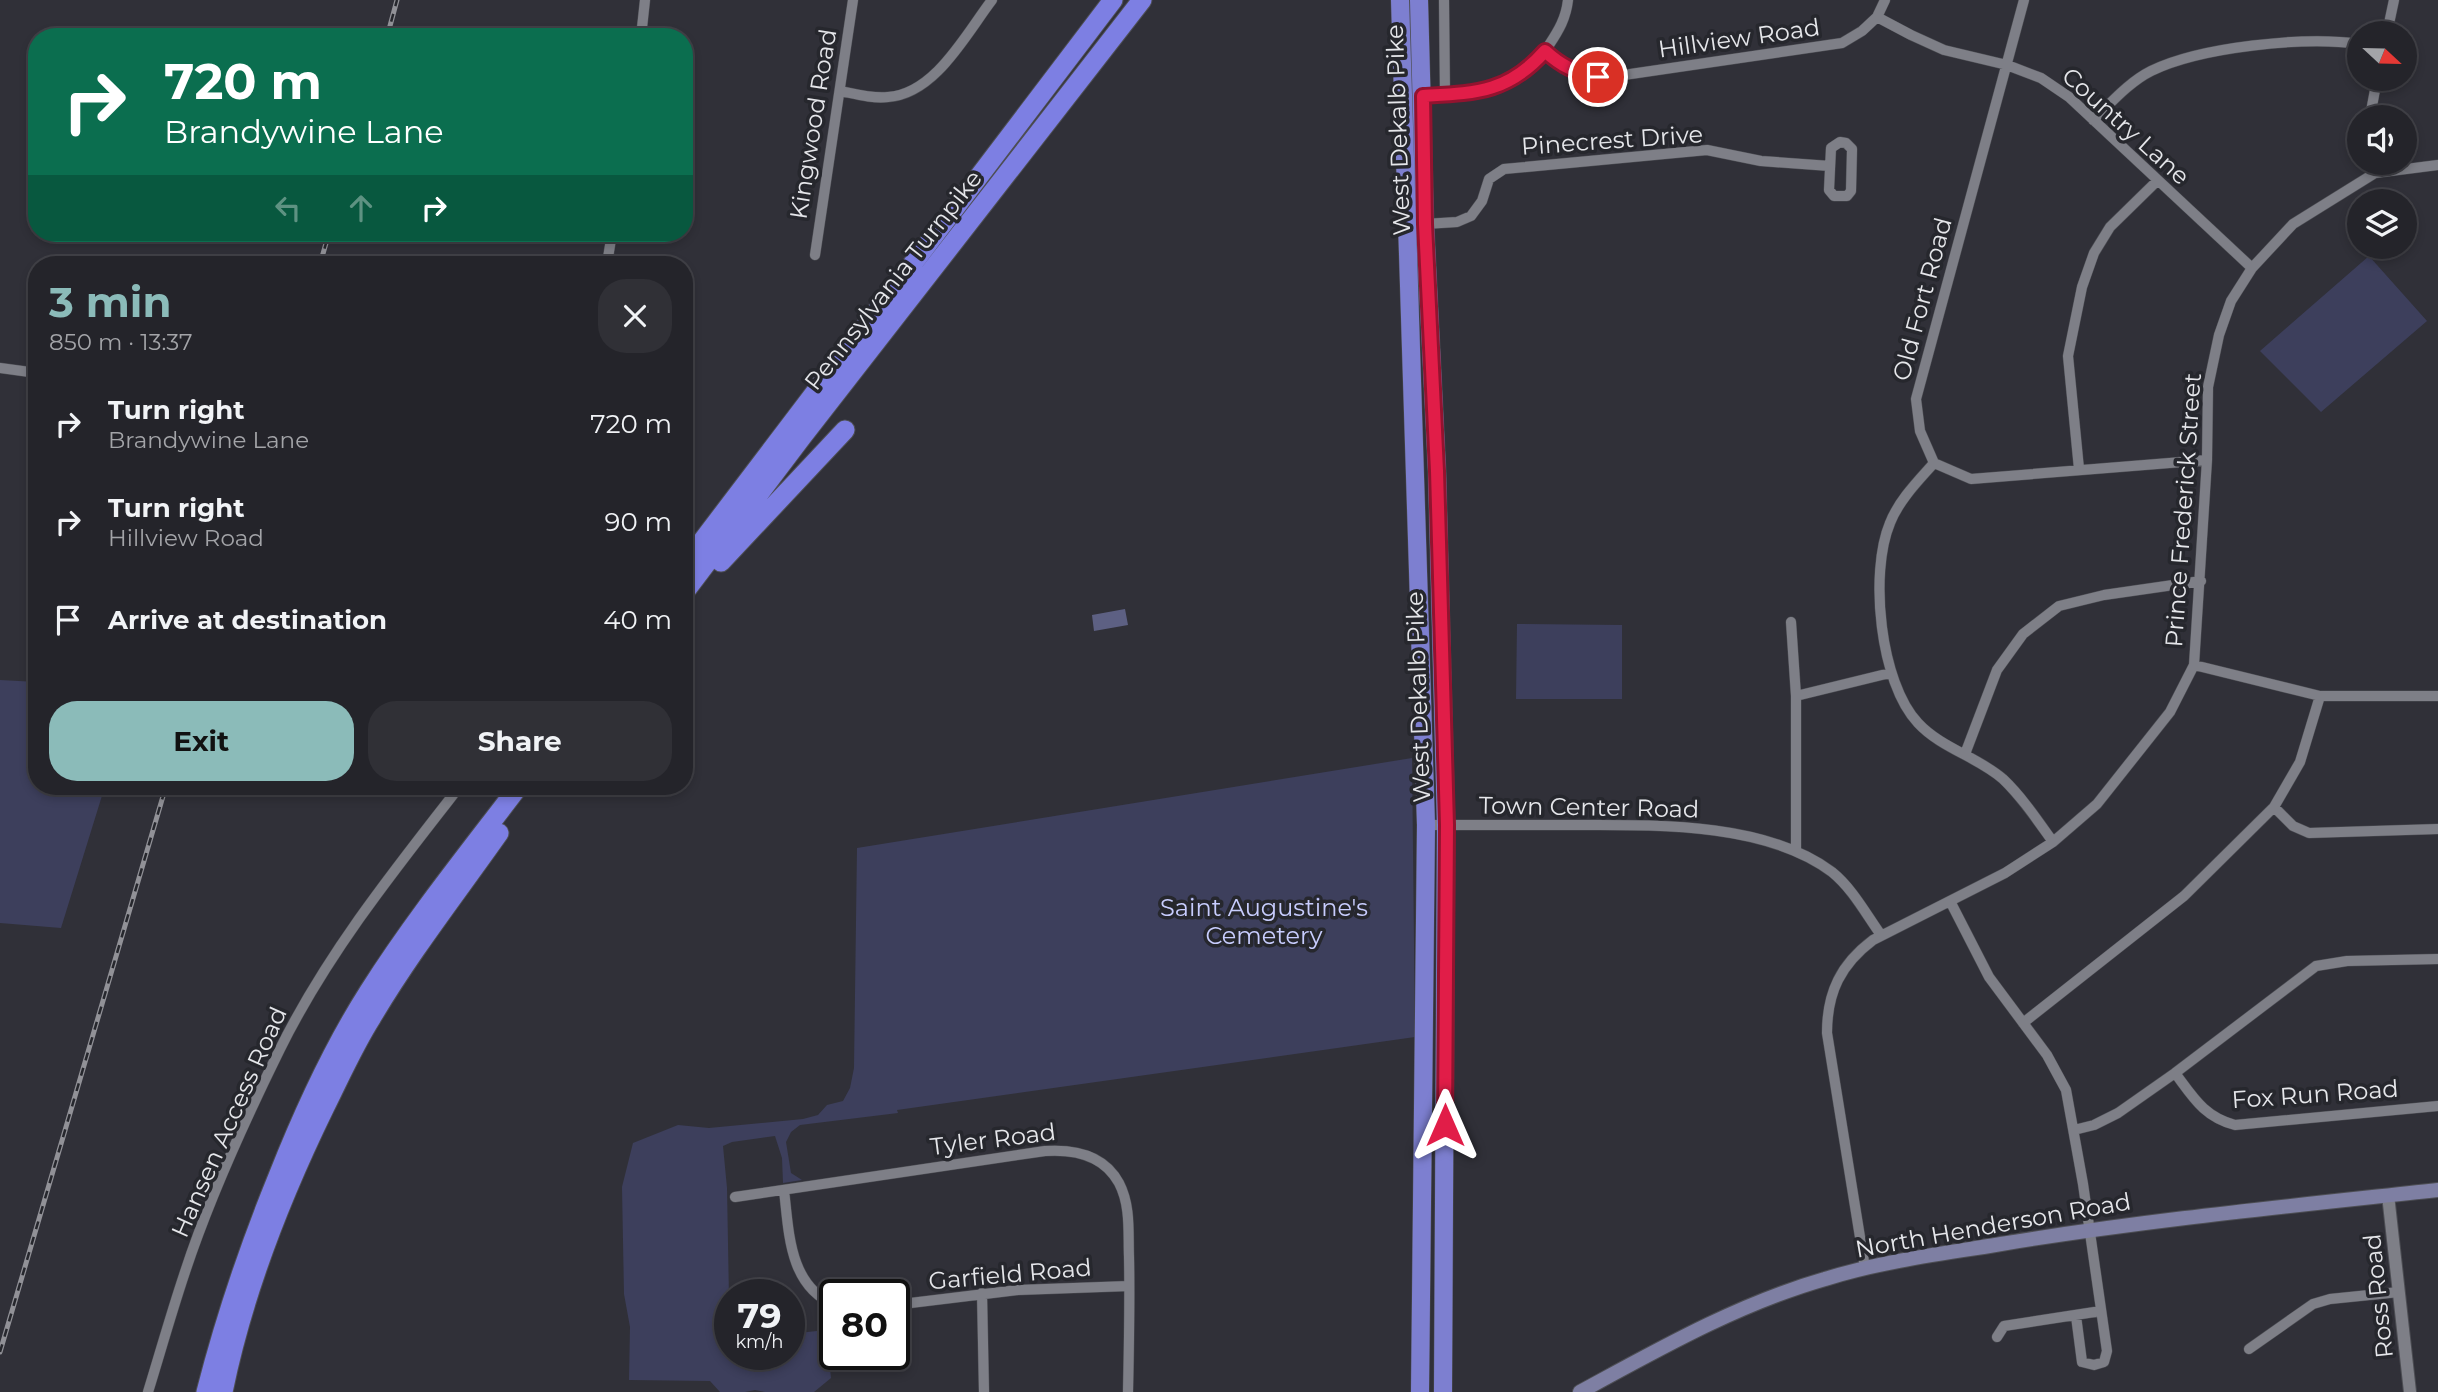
<!DOCTYPE html>
<html lang="en">
<head>
<meta charset="utf-8">
<style>
	body { margin:0; font-family:Montserrat,sans-serif; background:#303036; color:#f1f3f6; height:100vh; display:flex; flex-direction:column; font-size:26px; white-space:nowrap }
	* { box-sizing:border-box; margin:0 }
	p { font-size:23px; color:#a3a4a8 }
	.icon { flex:none; width:38px; height:38px; fill:none; stroke:currentColor; stroke-width:2; stroke-linecap:round; stroke-linejoin:round }
	.map { position:relative; flex:1; overflow:hidden }
	.details { position:absolute; left:28px; top:256px; width:665px; height:539px; display:flex; flex-direction:column; background:#24242a; border-radius:28px; box-shadow:0 4px 10px #0003,0 0 0 2px #414147 }
	.details>* { flex:none }
	.guide { position:absolute; left:28px; top:28px; width:665px; height:214px; border-radius:28px; box-shadow:0 4px 10px #0003,0 0 0 2px #414147; background:#0b6e4f; color:#fff; overflow:hidden }
	.needle { width:46px; rotate:112deg }
	.controls { position:absolute; left:2347px; top:21px; display:grid; gap:14px }
	.controls a { display:grid; place-items:center; width:70px; height:70px; border-radius:50%; background:#24242a; box-shadow:0 4px 10px #0003,0 0 0 2px #414147; font-size:35px }
	.speed { position:absolute; left:714px; top:1279px; display:flex; gap:14px; font-size:35px; font-weight:700; text-align:center }
	.speed>* { display:grid; place-content:center; width:91px; height:91px; border-radius:50%; background:#24242a; box-shadow:0 4px 10px #0003,0 0 0 2px #414147; line-height:1 }
	.speed small { font-size:18px; font-weight:400 }
	.speed .limit { border:4px solid #111; border-radius:10px; background:#fff; color:#111 }
	.pin { position:absolute; display:grid; place-items:center; width:60px; height:60px; color:#fff; margin:-30px; border:4px solid #fff; border-radius:50%; box-shadow:0 2px 7px #0007 }
	.me { position:absolute; width:77px; margin:-38px; rotate:0deg; stroke-linejoin:round; filter:drop-shadow(0 0 5px #0008) }
	.turn { display:flex; align-items:center; gap:24px; height:147px; padding:0 21px; font-size:32px }
	.turn .icon { width:91px; height:91px; stroke-width:2.5 }
	.turn b { display:block; font-size:49px; line-height:60px }
	.lanes { display:flex; align-items:center; height:66px; padding:0 21px; background:#0003; justify-content:center; gap:35px; direction:ltr }
	.lanes .off { opacity:.35 }
	.round { display:grid; place-items:center; flex:none; width:74px; height:74px; border-radius:28px; background:#303036 }
	.headline { display:flex; align-items:center; justify-content:space-between; height:119px; padding:0 21px }
	h1 { font-size:42px; font-weight:700; line-height:52px; color:#8bbbb9 }
	.button { display:flex; gap:14px; margin-top:auto; padding:14px 21px }
	.button a { flex:1; height:80px; border-radius:28px; background:#8bbbb9; color:#111; font-size:28px; font-weight:700; line-height:80px; text-align:center }
	.button a+a { background:#303036; color:#f1f3f6 }
	ul { padding:0; list-style:none }
	li { display:flex; align-items:center; gap:21px; height:98px; padding:0 21px }
	li div { flex:1 }
	li b { display:block; font-size:26px }
	li em { font-style:normal }
	.map>svg:first-child { display:block }
	.green { fill:#3d3f5c }
	.water { fill:#5d6083 }
	.lines { fill:none; stroke-linecap:round; stroke-linejoin:round }
	.minor-casing { stroke:#4d4e54; stroke-width:11 }
	.tertiary-casing { stroke:#4d4e54; stroke-width:14 }
	.secondary-casing { stroke:#4d4e54; stroke-width:16 }
	.trunk-casing { stroke:#4d4e54; stroke-width:19 }
	.motorway-casing { stroke:#4d4e54; stroke-width:21 }
	.minor { stroke:#7e7f87; stroke-width:10 }
	.tertiary { stroke:#7e7f87; stroke-width:12 }
	.secondary { stroke:#7e7fa3; stroke-width:14 }
	.trunk { stroke:#7d7fd0; stroke-width:18 }
	.motorway { stroke:#7d7fe3; stroke-width:19 }
	.rail-casing { stroke:#919197; stroke-width:5 }
	.rail { stroke:#26272d; stroke-width:2.5; stroke-dasharray:8; stroke-linecap:butt }
	.route-casing { stroke:#92132f; stroke-width:18 }
	.route { stroke:#e11d48; stroke-width:12 }
	.labels { text-anchor:middle; dominant-baseline:central; stroke-width:7; stroke-linejoin:round; paint-order:stroke }
	.street-label { font-size:24px; fill:#e5e6ea; stroke:#26272d }
	.park-label { font-size:24px; fill:#c8cdfe; stroke:#26272d }
</style>
</head>
<body>
<div class="map">
<svg width="2438" height="1392" viewBox="0 0 2438 1392">
	<rect width="100%" height="100%" fill="#303038"/>
	<path class="green" d="M2369 256 2427 321 2321 412 2260 351Z
		M1517 624 1622 625V699H1516Z
		M0 680 37 682V786H105L61 928 0 923Z
		M1412 758 1415 1037 897 1110 898 1113 800 1125 791 1132 786 1142 791 1173 802 1180 783 1183 782 1158 775 1136 732 1142 723 1146 727 1188 730 1354H789V1334L826 1330 831 1378 814 1392H765L755 1390 745 1392H720L710 1381 629 1380 630 1327 624 1294 622 1187 633 1143 678 1125 709 1128 803 1119 818 1115 827 1105 843 1101 850 1088 854 1068 857 848Z"/>
	<path class="water" d="M1125 609 1128 625 1094 631 1092 615Z"/>
	<g class="lines">
		<g class="minor-casing">
			<path id="minor" d="M1444 0 1445 95
				M2024 0 1916 399 1920 431 1934 463 1971 479 2207 460
				M1877 17 1911 35 1944 50 2007 65 2041 78 2069 97 2252 268
				M2387 33 2394 0
				M641 37 645 0
				M1545 51C1561 66 1576 73 1598 77L1617 76 1842 43 1862 31 1877 17 1885 0
				M840 91C855 94 873 99 888 97 935 94 966 34 992 0
				M1418 96C1471 93 1517 93 1549 45 1559 30 1566 18 1568 0
				M2370 117 2377 79
				M2093 120C2111 103 2129 82 2151 71 2200 47 2305 36 2359 44
				M1840 142 1846 143 1852 149 1851 191 1847 196H1834L1829 190 1831 148Z
				M2373 163 2375 173
				M1425 224 1457 222 1471 216 1482 201 1489 179 1504 169 1707 150 1761 161 1830 166
				M815 255 853 0
				M607 264 612 233
				M0 368 37 373
				M1934 463C1918 481 1899 500 1890 523 1869 573 1880 683 1918 723 1941 748 1978 757 2003 779 2022 797 2038 821 2053 842
				M2079 469 2068 356 2082 287 2094 253 2110 227 2157 181
				M1791 622 1796 696
				M2194 665 2320 696H2438
				M1965 754 1997 670 2023 634 2059 606 2104 595 2201 581
				M2274 807 2293 826 2309 833 2438 829
				M1426 825C1474 825 1522 825 1569 825 1650 825 1764 821 1832 872 1852 888 1866 914 1881 935
				M1796 850V696L1890 673
				M1950 901 1989 977 2047 1055 2066 1090 2083 1184 2107 1351 2104 1362 2094 1365 2082 1362 2076 1316
				M2023 1023 2184 896 2274 807 2300 762 2320 696
				M2175 1073C2193 1097 2204 1117 2235 1125L2438 1106
				M2074 1130 2094 1125 2118 1113 2175 1073 2316 966 2347 961 2438 959
				M784 1190C789 1233 789 1286 835 1305
				M735 1197 1045 1151C1075 1149 1104 1155 1119 1183 1131 1206 1128 1233 1129 1257 1130 1302 1129 1347 1128 1392
				M1865 1268 1827 1033C1827 992 1841 964 1873 940L2005 873 2053 842 2097 804 2170 712 2194 665 2207 460 2208 387 2219 335 2231 301 2252 268 2293 224 2375 173 2438 165
				M982 1293 984 1392
				M894 1305 1018 1290 1129 1286
				M1997 1337 2004 1326 2101 1311
				M2249 1349 2313 1304 2330 1299 2399 1292
				M148 1392C160 1353 171 1314 184 1275 209 1198 244 1122 280 1049 327 954 395 869 460 786"/>
		</g>
		<g class="tertiary-casing">
			<path id="tertiary" d="M2388 1195 2410 1392"/>
		</g>
		<g class="secondary-casing">
			<path id="secondary" d="M1580 1392C1659 1349 1738 1304 1825 1279 1882 1261 1942 1254 2001 1244 2146 1220 2292 1206 2438 1190"/>
		</g>
		<g class="trunk-casing">
			<path id="trunk" d="M1400 0 1426 825 1420 1392
				M1419 0 1425 224 1437 471 1446 825 1443 1392"/>
		</g>
		<g class="motorway-casing">
			<path id="motorway" d="M721 562 845 430
				M684 565 1113 0
				M684 593 802 437 1142 0
				M206 1392C225 1318 249 1247 278 1176 303 1113 332 1049 369 991 414 920 468 853 519 786
				M223 1392C243 1293 281 1197 325 1107 340 1077 354 1045 372 1017 410 953 456 894 499 833"/>
		</g>
		<use href="#minor" class="minor"/>
		<use href="#tertiary" class="tertiary"/>
		<use href="#secondary" class="secondary"/>
		<use href="#trunk" class="trunk"/>
		<use href="#motorway" class="motorway"/>
		<g class="rail-casing">
			<path id="rail" d="M387 37 397 0
				M320 264 329 233
				M0 1352 166 786"/>
		</g>
		<use href="#rail" class="rail"/>
	</g>
	<g class="lines">
		<g class="route-casing">
			<path id="route" d="M1445 1125 1447 825 1437 471 1425 224 1423 96C1475 93 1508 93 1545 51 1561 66 1576 73 1598 77"/>
		</g>
		<use href="#route" class="route"/>
	</g>
	<g class="labels">
		<g class="street-label">
			<text transform="translate(1739 38) rotate(-8)">Hillview Road</text>
			<text transform="translate(813 124) rotate(-81)">Kingwood Road</text>
			<text transform="translate(2126 126) rotate(42)">Country Lane</text>
			<text transform="translate(1398 130) rotate(-92)">West Dekalb Pike</text>
			<text transform="translate(1612 140) rotate(-4)">Pinecrest Drive</text>
			<text transform="translate(893 280) rotate(-52)">Pennsylvania Turnpike</text>
			<text transform="translate(1922 299) rotate(-75)">Old Fort Road</text>
			<text transform="translate(2183 510) rotate(-86)">Prince Frederick Street</text>
			<text transform="translate(1418 697) rotate(-92)">West Dekalb Pike</text>
			<text transform="translate(1589 807) rotate(1)">Town Center Road</text>
			<text transform="translate(2315 1094) rotate(-4)">Fox Run Road</text>
			<text transform="translate(229 1122) rotate(-66)">Hansen Access Road</text>
			<text transform="translate(993 1139) rotate(-7)">Tyler Road</text>
			<text transform="translate(1993 1225) rotate(-10)">North Henderson Road</text>
			<text transform="translate(1010 1274) rotate(-5)">Garfield Road</text>
			<text transform="translate(2378 1296) rotate(-96)">Ross Road</text>
		</g>
		<g class="park-label">
			<text x="1264" y="907">Saint Augustine's<tspan x="1264" dy="28">Cemetery</tspan></text>
		</g>
	</g>
</svg>
<div class="controls">
<a><svg class="needle" viewBox="-14 -14 28 28"><path d="M0-13l5 13h-10z" fill="#e53935"/><path d="M0 13l5-13h-10z" fill="#a3a4a8"/></svg></a>
<a><svg class="icon" aria-label="sound" viewBox="0 0 24 24"><path d="M4 9h4l5-4v14l-5-4H4zM17 9q2 3 0 6"/></svg></a>
<a><svg class="icon" aria-label="layers" viewBox="0 0 24 24"><path d="M12 4l9 5-9 5-9-5zM3 14l9 5 9-5"/></svg></a>
</div>
<div class="speed"><div>79<small>km/h</small></div><div class="limit">80</div></div>
<div class="pin" style="left:1598px;top:77px;background:#d93025"><svg class="icon" aria-label="arrive" viewBox="0 0 24 24"><path d="M6 21V4h12l-3 4 3 4H6"/></svg></div>
<svg class="me" style="left:1445px;top:1125px" viewBox="-20 -20 40 40"><path d="M0-17L14 15 0 8-14 15z" fill="#e11d48" stroke="#fff" stroke-width="4"/></svg>
<div class="guide">
<div class="turn"><svg class="icon" aria-label="right" viewBox="0 0 24 24"><path d="M7 20v-9h11M14 6l5 5-5 5"/></svg><div><b>720 m</b>Brandywine Lane</div></div>
<div class="lanes"><svg class="icon off" aria-label="left" viewBox="0 0 24 24"><path d="M17 20v-9H6M10 6l-5 5 5 5"/></svg><svg class="icon off" aria-label="ahead" viewBox="0 0 24 24"><path d="M12 20V5M6 11l6-6 6 6"/></svg><svg class="icon" aria-label="right" viewBox="0 0 24 24"><path d="M7 20v-9h11M14 6l5 5-5 5"/></svg></div>
</div>
<section class="details">
<div class="headline"><div><h1>3 min</h1><p>850 m · 13:37</p></div><a class="round"><svg class="icon" aria-label="close" viewBox="0 0 24 24"><path d="M6 6l12 12M18 6L6 18"/></svg></a></div>
<ul>
<li><svg class="icon" aria-label="right" viewBox="0 0 24 24"><path d="M7 20v-9h11M14 6l5 5-5 5"/></svg><div><b>Turn right</b><p>Brandywine Lane</p></div><em>720 m</em></li>
<li><svg class="icon" aria-label="right" viewBox="0 0 24 24"><path d="M7 20v-9h11M14 6l5 5-5 5"/></svg><div><b>Turn right</b><p>Hillview Road</p></div><em>90 m</em></li>
<li><svg class="icon" aria-label="arrive" viewBox="0 0 24 24"><path d="M6 21V4h12l-3 4 3 4H6"/></svg><div><b>Arrive at destination</b></div><em>40 m</em></li>
</ul>
<div class="button"><a>Exit</a><a>Share</a></div>
</section>
</div>
</body>
</html>
